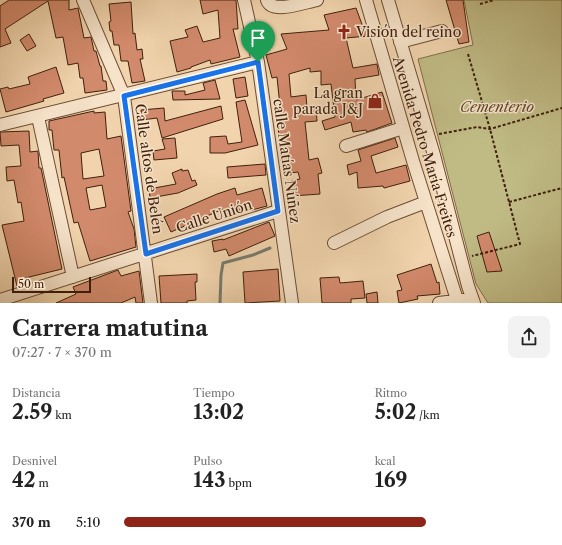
<!DOCTYPE html>
<html lang="es">
<head>
<meta charset="utf-8">
<style>
  :root { --surface:#fff; --page:#f2f2f2; --text:#222; --muted:#767676; --accent:#8f2418 }
  body { margin:0; font-family:"Libre Caslon Text",serif; background:var(--page); color:var(--text); height:100vh; display:flex; flex-direction:column; font-size:15px; white-space:nowrap }
  * { box-sizing:border-box; margin:0 }
  p { font-size:13px; color:var(--muted) }
  .icon { flex:none; width:22px; height:22px; fill:none; stroke:currentColor; stroke-width:2; stroke-linecap:round; stroke-linejoin:round }
  .map { position:relative; height:303px; overflow:hidden }
  .drawer { display:flex; flex-direction:column; background:var(--surface); flex:1 }
  .drawer>* { flex:none }
  .scale { position:absolute; left:12px; bottom:10px; width:79px; box-sizing:border-box; padding-left:4px; border:2px solid #40200c; border-top:0; font-size:11px; line-height:14px; white-space:nowrap; color:#40200c; -webkit-text-stroke:3px #f6e3ca; paint-order:stroke }
  .pin { position:absolute; display:grid; place-items:center; width:34px; height:34px; color:#fff; margin:-41px -17px; border-radius:50% 50% 50% 0; rotate:-45deg; box-shadow:0 0 4px #0007 }
  .pin .icon { rotate:45deg }
  .round { display:grid; place-items:center; flex:none; width:42px; height:42px; border-radius:8px; background:var(--page) }
  .head { display:flex; align-items:center; justify-content:space-between; height:68px; padding:0 12px }
  h1 { font-size:22px; font-weight:800; line-height:30px }
  .figures { display:grid; grid-template-columns:repeat(3,1fr); gap:6px; height:68px; padding:4px 12px }
  .figures div { display:grid; align-content:center }
  .figures b { font-size:20px; font-weight:800 }
  .figures small { font-size:11px; font-weight:400 }
  .figures p { font-size:11px }
  ul { padding:0 12px; list-style:none; font-size:13px }
  li { display:grid; grid-template-columns:64px 48px 1fr; align-items:center; height:30px }
  li i { height:10px; border-radius:5px; background:var(--accent) }
  .map>svg:first-child { display:block }
  .green { fill:#c0bb85; stroke:#806e48 }
  .lines { fill:none; stroke-linecap:round; stroke-linejoin:round }
  .stream { stroke:#777b6e; stroke-width:3 }
  .building { fill:#d28a6c; stroke:#40200c; fill-rule:evenodd }
  .minor-casing { stroke:#6c4d34; stroke-width:14 }
  .path { stroke:#40200c; stroke-width:2; stroke-dasharray:3 2; stroke-linecap:butt }
  .minor { stroke:#f6e3ca; stroke-width:12 }
  .route-casing { stroke:#fff; stroke-width:8 }
  .route { stroke:#1a73e8; stroke-width:5 }
  .labels { text-anchor:middle; dominant-baseline:central; stroke-width:3; stroke-linejoin:round; paint-order:stroke }
  .poi-label { font-size:14px; fill:#40200c; stroke:#f6e3ca; text-anchor:start }
  .park-label { font-size:14px; font-style:italic; fill:#60472a; stroke:#f6e3ca }
  .street-label { font-size:14px; fill:#40200c; stroke:#f6e3ca }
</style>
</head>
<body>
<div class="map">
<svg width="562" height="303" viewBox="0 0 562 303">
  <rect width="100%" height="100%" fill="#f1d4ad"/>
  <filter id="stains"><feTurbulence type="fractalNoise" baseFrequency=".005" numOctaves="4"/><feColorMatrix values="0 0 0 0 .2 0 0 0 0 .09 0 0 0 0 .02 0 0 0 .5 -.17"/></filter>
  <radialGradient id="worn" r=".72"><stop offset=".6" stop-color="#630" stop-opacity="0"/><stop offset="1" stop-color="#630" stop-opacity=".3"/></radialGradient>
  <path class="green" d="M464 0H562V303H488L476 284 418 59 473 45Z"/>
  <g class="lines">
    <path class="stream" d="M220 303 221 275 223 263 253 255 270 248"/>
  </g>
  <path class="building" d="M9 0H69V10L78 8 84 38 91 37 94 51H96L100 66H101L103 81H106L107 90 85 93 83 78H80L78 63 68 65 63 37 56 38 48 1 5 29 11 43 0 47V6Z
    M200 0H236L238 29H233L240 57 211 64 210 60 191 67V68L177 72 170 41 188 37 185 30 197 26 203 42 220 38 218 10 203 14Z
    M446 0H463L469 42 459 44Z
    M131 2 133 34 135 33 137 50 142 49 143 59H140L145 81 132 83 128 61H121L119 45H114L112 31H110L109 22 111 21 109 4Z
    M356 8 363 27 365 26 368 36 346 38 353 68 377 64 379 75 355 79 356 100 382 92 392 123 367 132 366 130 353 132 351 122 325 130 322 121 335 117 331 84 321 85V71L310 72V68L289 74 291 97 306 95 307 108 316 107 317 121 305 122 309 160 318 158 322 173 318 174 320 194 292 196 291 181 300 179 298 172 290 173 289 160 281 161 278 126H282L277 77 272 78 266 55 287 49 281 34 329 30 324 15Z
    M29 34 36 46 27 51 20 40Z
    M56 67 64 93 43 99 44 101 6 112 0 89 8 87 9 89 30 84 28 77Z
    M245 77 248 96 236 98 233 79Z
    M215 80 220 99 173 100 172 91H185V95L205 90 203 83Z
    M245 100 258 145 225 153H210V137L226 136 228 144 242 142 236 102Z
    M221 106 223 119 162 138 157 118 142 120 141 110 164 108 165 121Z
    M94 111V113L105 112 107 139 121 136 131 211 128 212 134 229 136 247 90 261 78 222 74 223 64 177 62 178 59 150H54L52 130H49V121ZM99 149 104 176 83 179 81 153ZM102 185 106 207 90 210 86 188Z
    M29 131 30 152 38 151 39 168H41L62 269 25 278 27 283 17 286 2 225 24 221 21 202 18 203 14 180 7 181 6 167 21 166 19 145 1 146 0 132Z
    M175 138 177 158 154 160 153 151 165 149 162 139Z
    M395 138 398 147 371 156 376 173 406 165 410 181 384 188 383 186 358 188 357 172 349 175 347 165 361 161 358 150Z
    M265 164 266 175 228 178 227 167Z
    M182 169V171L188 170 192 181 195 180 197 185 178 193 150 198 149 189 176 184 172 173Z
    M235 188 237 195 262 188 267 206 252 210 251 207 225 214 223 209 171 232 164 217 217 194Z
    M269 222 275 236 229 256 226 249 214 252 212 241 223 239V240Z
    M489 232 502 271 487 272 477 236Z
    M431 264 437 283 439 282 440 294 417 296 418 299 399 303 397 291 402 290 397 275Z
    M278 269 280 301 245 303 243 272Z
    M118 270 121 276 139 271 143 303H136L135 297 121 303H56L76 294 73 287Z
    M197 274V282H195L196 300 187 301V303H161L159 276Z
    M339 277 340 283 363 281 365 298 351 299V303H322L320 278Z
    M377 292 378 303H367L366 294Z"/>
  <g class="lines">
    <g class="minor-casing">
      <path id="minor" d="M83 0 124 96 151 303
        M244 0 258 62 292 303
        M267 0C272 15 305 2 317 0
        M366 0 413 161 458 303
        M388 0 434 155 468 286 474 303
        M400 42 442 31
        M38 117 73 277
        M0 125 258 62
        M346 146 403 128
        M334 243 387 217 426 202
        M0 300 278 211
        M439 303 463 300"/>
    </g>
    <path class="path" d="M480 4 494 0
      M468 54 490 129 520 244 472 256
      M439 134 477 127 490 129 562 108
      M509 202 562 188"/>
    <use href="#minor" class="minor"/>
  </g>
  <g class="lines">
    <g class="route-casing">
      <path id="route" d="M258 62 278 211 146 254 124 96Z"/>
    </g>
    <use href="#route" class="route"/>
  </g>
  <defs>
    <g id="church-bare" transform="scale(1.2)"><path d="M-1.2-6h2.4v3.5h3.3v2.4h-3.3V6h-2.4V-.1h-3.3v-2.4h3.3Z" fill="#8f2418" stroke="#f6e3ca" stroke-width="2.5" paint-order="stroke"/></g>
    <g id="shop-bare" transform="scale(1.2)"><path d="M-5-2.5h2.3a2.7 3.5 0 0 1 5.4 0H5L5.5 6h-11ZM-1.5-2.5h3a1.5 2.3 0 0 0-3 0Z" fill="#8f2418" stroke="#f6e3ca" stroke-width="2.5" paint-order="stroke"/></g>
  </defs>
  <g fill-rule="evenodd">
    <use href="#church-bare" x="344" y="32"/>
    <use href="#shop-bare" x="375" y="101"/>
  </g>
  <g class="labels">
    <g class="poi-label">
      <text x="356" y="32">Visión del reino</text>
      <text x="363" y="93" text-anchor="end">La gran<tspan x="363" dy="16">parada J&amp;J</tspan></text>
    </g>
    <g class="park-label">
      <text x="497" y="107">Cementerio</text>
    </g>
    <g class="street-label">
      <text transform="translate(425 147) rotate(73)">Avenida Pedro María Freites</text>
      <text transform="translate(287 161) rotate(82)">calle Matías Núñez</text>
      <text transform="translate(149 169) rotate(82)">Calle altos de Belén</text>
      <text transform="translate(214 216) rotate(-18)">Calle Unión</text>
    </g>
  </g>
  <rect width="100%" height="100%" filter="url(#stains)"/>
  <rect width="100%" height="100%" fill="url(#worn)"/>
</svg>
<div class="scale">50 m</div>
<div class="pin" style="left:258px;top:62px;background:#1e9e55"><svg class="icon" aria-label="arrive" viewBox="0 0 24 24"><path d="M6 21V4h12l-3 4 3 4H6"/></svg></div>
</div>
<section class="drawer">
<div class="head"><div><h1>Carrera matutina</h1><p>07:27 · 7 × 370 m</p></div><a class="round"><svg class="icon" aria-label="share" viewBox="0 0 24 24"><path d="M12 15V3M7 8l5-5 5 5M5 13v7h14v-7"/></svg></a></div>
<div class="figures">
<div><p>Distancia</p><b>2.59<small> km</small></b></div>
<div><p>Tiempo</p><b>13:02</b></div>
<div><p>Ritmo</p><b>5:02<small> /km</small></b></div>
</div>
<div class="figures">
<div><p>Desnivel</p><b>42<small> m</small></b></div>
<div><p>Pulso</p><b>143<small> bpm</small></b></div>
<div><p>kcal</p><b>169</b></div>
</div>
<ul>
<li><b>370 m</b>5:10<i style="width:71%"></i></li>
</ul>
</section>
</body>
</html>
